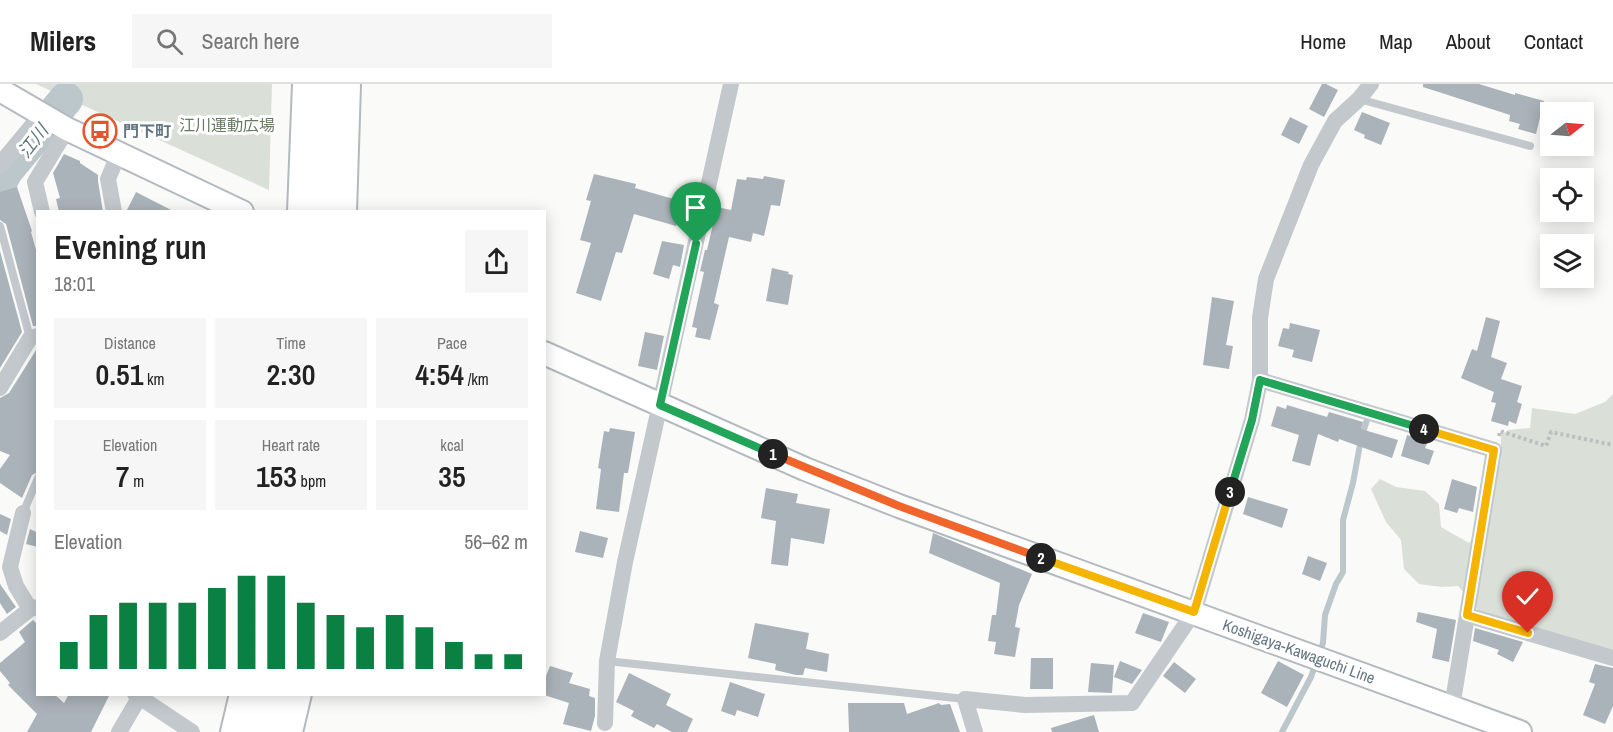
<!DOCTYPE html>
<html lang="en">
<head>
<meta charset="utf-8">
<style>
  :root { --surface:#fff; --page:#f6f6f6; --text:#222; --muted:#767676; --line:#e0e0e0; --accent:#0b8043 }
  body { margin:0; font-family:"Archivo Narrow","Noto Sans JP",sans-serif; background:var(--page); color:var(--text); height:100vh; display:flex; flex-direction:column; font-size:22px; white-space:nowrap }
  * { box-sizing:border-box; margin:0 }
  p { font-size:20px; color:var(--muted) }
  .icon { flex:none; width:33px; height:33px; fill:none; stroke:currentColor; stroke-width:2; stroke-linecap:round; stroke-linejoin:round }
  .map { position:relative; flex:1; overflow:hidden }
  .drawer { position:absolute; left:36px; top:126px; width:510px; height:486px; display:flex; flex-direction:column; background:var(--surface); border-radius:0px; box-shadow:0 3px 15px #0003 }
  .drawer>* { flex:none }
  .needle { width:39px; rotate:73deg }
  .buttons { position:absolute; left:1540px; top:18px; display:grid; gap:12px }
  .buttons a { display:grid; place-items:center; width:54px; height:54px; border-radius:0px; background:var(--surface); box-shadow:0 3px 15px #0003; font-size:30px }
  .pin { position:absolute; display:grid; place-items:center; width:51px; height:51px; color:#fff; margin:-62px -26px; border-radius:50% 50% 50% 0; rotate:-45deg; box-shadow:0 0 6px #0007 }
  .pin .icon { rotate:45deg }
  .km { position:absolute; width:30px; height:30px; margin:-15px; border-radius:50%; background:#222; color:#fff; font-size:16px; line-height:30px; text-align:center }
  .round { display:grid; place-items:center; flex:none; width:63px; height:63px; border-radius:0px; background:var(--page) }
  .summary { display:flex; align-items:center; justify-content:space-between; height:102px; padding:0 18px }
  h1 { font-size:33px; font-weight:600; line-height:45px }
  .figures { display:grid; grid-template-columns:repeat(3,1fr); gap:9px; height:102px; padding:6px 18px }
  .figures div { display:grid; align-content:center; border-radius:0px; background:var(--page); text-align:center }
  .figures b { font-size:30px; font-weight:600 }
  .figures small { font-size:16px; font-weight:400 }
  .figures p { font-size:16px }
  .chart { height:168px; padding:12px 18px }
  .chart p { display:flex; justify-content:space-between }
  .chart svg { width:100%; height:108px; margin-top:6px; stroke:var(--accent); stroke-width:6 }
  header { display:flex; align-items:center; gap:36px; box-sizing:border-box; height:84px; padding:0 30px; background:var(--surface); border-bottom:2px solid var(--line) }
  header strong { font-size:28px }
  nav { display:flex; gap:33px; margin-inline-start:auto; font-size:21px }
  .search { width:420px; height:54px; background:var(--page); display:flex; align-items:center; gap:15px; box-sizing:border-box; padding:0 21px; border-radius:0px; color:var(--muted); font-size:22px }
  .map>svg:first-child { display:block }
  .green { fill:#dadfd7 }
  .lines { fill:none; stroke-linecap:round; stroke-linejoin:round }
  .stream { stroke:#bbc7cb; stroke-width:6 }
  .river { stroke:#bbc7cb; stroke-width:34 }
  .building { fill:#aab3b9 }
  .secondary-casing { stroke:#b3babf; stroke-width:26 }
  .highway-casing { stroke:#b4b9bd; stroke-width:32 }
  .path { stroke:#bbbfc2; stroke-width:4; stroke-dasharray:3 3; stroke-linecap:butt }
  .lane { stroke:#c3c8cc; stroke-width:8 }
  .street { stroke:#c3c8cc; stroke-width:16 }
  .secondary { stroke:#fff; stroke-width:22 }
  .highway { stroke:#fff; stroke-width:28 }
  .split-1-casing { stroke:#fff; stroke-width:12 }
  .split-2-casing { stroke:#fff; stroke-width:12 }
  .split-3-casing { stroke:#fff; stroke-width:12 }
  .split-4-casing { stroke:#fff; stroke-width:12 }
  .split-5-casing { stroke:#fff; stroke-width:12 }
  .split-1 { stroke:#22a559; stroke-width:8 }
  .split-2 { stroke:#f0652b; stroke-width:8 }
  .split-3 { stroke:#f5b400; stroke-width:8 }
  .split-4 { stroke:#22a559; stroke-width:8 }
  .split-5 { stroke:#f5b400; stroke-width:8 }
  .labels { text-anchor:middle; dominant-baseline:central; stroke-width:6; stroke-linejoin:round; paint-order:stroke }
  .park-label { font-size:16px; fill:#687a64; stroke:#fff }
  .poi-label { font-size:16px; font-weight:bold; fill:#657683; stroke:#fff; text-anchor:start }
  .street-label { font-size:16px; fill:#657683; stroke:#fff }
  .water-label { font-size:18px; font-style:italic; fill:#60757c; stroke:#fff }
</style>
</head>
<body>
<header>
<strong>Milers</strong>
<div class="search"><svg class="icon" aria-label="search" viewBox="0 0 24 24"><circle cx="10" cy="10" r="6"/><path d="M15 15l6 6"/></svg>Search here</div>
<nav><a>Home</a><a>Map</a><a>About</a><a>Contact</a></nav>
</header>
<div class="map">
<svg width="1613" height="648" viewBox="0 0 1613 648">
  <rect width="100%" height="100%" fill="#fafaf8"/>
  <path class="green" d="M36 0H272L269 106Z
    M1613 310V569L1481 529 1458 502 1442 503 1419 500 1404 485 1401 456 1386 438 1371 405 1380 395 1396 403 1425 407 1439 420 1441 443 1469 459 1484 441 1501 375V351L1508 346 1530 344 1532 324 1575 330 1605 318Z"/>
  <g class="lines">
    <path class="stream" d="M1282 648 1311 593 1323 559 1325 531 1336 500 1343 488V436L1353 399 1361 355 1367 336"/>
    <path class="river" d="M0 99 6 87 66 15"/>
  </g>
  <path class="building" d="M1322 0H1326L1338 6 1324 33 1309 25Z
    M1423 0H1479L1515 11V9L1544 17 1536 50 1518 45 1520 40 1509 37 1510 31 1423 3Z
    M1362 28 1390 39 1381 61 1364 54 1365 51 1354 46Z
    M1290 33 1308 42 1299 60 1281 51Z
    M64 70 80 77V79L98 91V97L103 128H59L56 115 60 114 53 89Z
    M594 90 636 100 635 104 684 118 676 142 634 130 622 169 616 168 601 217 576 209 591 159 580 156 591 117 586 116Z
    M764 92 785 96 780 122 771 121 764 152 753 149 751 158 729 153 714 219 719 221 710 256 695 253 697 244 692 243 704 188 700 187 705 166H707L717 123 731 126 737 95 746 96 747 93 763 95Z
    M17 103 32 147 31 148 38 173V242H33L6 140 0 136V108Z
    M136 108 175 128H126Z
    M662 157 684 161 680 183 673 181 669 195 653 190Z
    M0 167 22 248 0 284Z
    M772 184 789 188 788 190 793 191 788 221 766 217Z
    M1212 213 1234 217 1226 261 1233 262 1229 285 1203 281Z
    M1486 233 1500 237 1491 273 1507 279 1501 295 1522 302 1517 318 1522 320 1516 340 1509 337 1508 342 1491 337 1496 319 1491 318 1494 308 1461 294 1472 265 1477 267Z
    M1290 239 1320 246 1312 278 1292 273 1294 266 1278 262 1283 244 1289 245Z
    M645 248 664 252 657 286 638 282Z
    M38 263V388L32 391 22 414 0 399V385L10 371 0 367V314L9 309Z
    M1287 321 1327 333 1329 328 1363 338 1361 345 1398 356 1392 374 1339 355 1338 358 1318 350 1310 382 1292 377 1299 351 1271 342 1277 322 1286 325Z
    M610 344 635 348 628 389H624L619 428 596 425 601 385 598 384 604 347 609 348Z
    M1407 351 1428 357 1425 364 1434 367 1429 381 1401 372Z
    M1452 395 1477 403 1473 428 1459 424 1457 429 1444 425Z
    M766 404 798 410 796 419 830 425 824 460 791 454 788 482 771 480 776 437 761 434Z
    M1248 413 1288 425 1282 444 1243 430Z
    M0 430 11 435 7 451 0 447Z
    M30 445 38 449V463L26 460Z
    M580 447 608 454 603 474 575 468Z
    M933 449 1032 490 1019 521 1015 543 1020 544 1015 573 994 570 996 558 988 557 992 531H996L1000 499 929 469Z
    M1308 472 1327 479 1320 497 1302 490Z
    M0 500 16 523 7 530 0 519Z
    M1418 528 1456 536 1449 578 1432 574 1437 545 1416 538Z
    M1143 529 1169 538 1161 558 1135 549Z
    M33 536 38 541V610H54L64 619 69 610H110L91 648H27L37 630 8 601 10 599 0 587V579L25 558 19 548Z
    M755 539 809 549 806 565 829 570 827 588 805 584 803 591H796L775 586 776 580 748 574Z
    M1475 544 1523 558 1513 578 1497 570 1499 566 1473 557Z
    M1031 574H1053V605H1030Z
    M1120 577 1142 586 1132 600 1114 593Z
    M1278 577 1304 591 1287 623 1261 609Z
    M1174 578 1196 595 1185 609 1163 592Z
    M1091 579 1114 581 1112 609 1088 608Z
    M1595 580 1613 584V622L1605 640 1583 631 1595 600 1589 598Z
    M550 582 573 589 569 599 590 605 589 612 595 614V632L591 647 563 640 569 619 544 611V597Z
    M629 589 671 610 666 621 693 635 687 648H672L657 640 654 644 631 632 634 627 616 618Z
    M730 598 765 610 758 633 737 626 735 632 721 627Z
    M848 619H904L907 630 939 619 941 621 950 620 960 648H849Z
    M1094 631 1099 648H1052L1051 644Z"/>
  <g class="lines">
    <g class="secondary-casing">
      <path id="secondary" d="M0 6 67 45 242 128
        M299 128 304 0
        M544 269 805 385 899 422 1520 648
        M232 648 241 610
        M291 648 300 610"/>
    </g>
    <g class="highway-casing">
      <path id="highway" d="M316 128 322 0
        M342 128 346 0
        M250 648 258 610
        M276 648 284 610"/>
    </g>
    <path class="path" d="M1499 352 1500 347 1546 362 1551 348 1613 361"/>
    <path class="lane" d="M1359 15 1530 62
      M0 142 30 254
      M23 429 38 394
      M607 577 965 615"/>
    <path class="street" d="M0 82 42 32
      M42 128 35 98 67 45
      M114 128 108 95 119 69
      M1260 296 1494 366 1452 623
      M0 304 30 254 38 252
      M23 429 10 483 16 502 30 525
      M1467 531 1613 574
      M0 549 30 525 38 523
      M135 610 192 648
      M605 639 607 577 625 478 731 0
      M119 648 139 614
      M975 648 965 615 1025 621 1132 619 1194 528 1252 336 1260 296V234L1266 195 1311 81 1335 37 1359 15 1371 0"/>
    <use href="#secondary" class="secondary"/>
    <use href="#highway" class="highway"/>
  </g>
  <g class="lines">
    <g class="split-1-casing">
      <path id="split-1" d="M696 160 660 321 773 370"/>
    </g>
    <g class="split-2-casing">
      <path id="split-2" d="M773 370 899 422 1041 474"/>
    </g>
    <g class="split-3-casing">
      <path id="split-3" d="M1041 474 1194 528 1230 408"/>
    </g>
    <g class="split-4-casing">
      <path id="split-4" d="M1230 408 1252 336 1260 296 1424 345"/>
    </g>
    <g class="split-5-casing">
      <path id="split-5" d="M1424 345 1494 366 1467 531 1528 549"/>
    </g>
    <use href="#split-1" class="split-1"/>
    <use href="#split-2" class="split-2"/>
    <use href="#split-3" class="split-3"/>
    <use href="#split-4" class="split-4"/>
    <use href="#split-5" class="split-5"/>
  </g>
  <defs>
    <g id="bus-ring" transform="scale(1.725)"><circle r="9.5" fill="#fff" stroke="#e4572e" stroke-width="1.5"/><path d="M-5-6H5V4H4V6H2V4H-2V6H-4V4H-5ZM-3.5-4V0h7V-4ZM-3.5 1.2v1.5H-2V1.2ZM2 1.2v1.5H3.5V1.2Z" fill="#e4572e"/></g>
  </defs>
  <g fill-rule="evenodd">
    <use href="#bus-ring" x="100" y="47"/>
  </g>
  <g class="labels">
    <g class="park-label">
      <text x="227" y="41">江川運動広場</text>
    </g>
    <g class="poi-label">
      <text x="123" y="47">門下町</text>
    </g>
    <g class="street-label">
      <text transform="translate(1299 567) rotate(20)">Koshigaya-Kawaguchi Line</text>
    </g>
    <g class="water-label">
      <text transform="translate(33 57) rotate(-52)">江川</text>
    </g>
  </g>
</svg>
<div class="buttons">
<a><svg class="needle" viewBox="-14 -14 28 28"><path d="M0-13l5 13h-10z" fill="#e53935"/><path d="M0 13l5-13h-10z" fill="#767676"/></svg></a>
<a><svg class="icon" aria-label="locate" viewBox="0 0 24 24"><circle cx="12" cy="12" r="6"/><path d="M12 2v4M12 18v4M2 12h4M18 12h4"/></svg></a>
<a><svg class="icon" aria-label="layers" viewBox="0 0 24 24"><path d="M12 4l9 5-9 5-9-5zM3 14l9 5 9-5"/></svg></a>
</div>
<div class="pin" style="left:696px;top:160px;background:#1e9e55"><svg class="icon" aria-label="arrive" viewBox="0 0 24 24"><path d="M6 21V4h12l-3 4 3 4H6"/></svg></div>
<div class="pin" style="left:1528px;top:549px;background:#d93025"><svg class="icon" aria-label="check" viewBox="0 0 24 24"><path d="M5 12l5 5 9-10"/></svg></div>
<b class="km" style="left:773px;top:370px">1</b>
<b class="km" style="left:1041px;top:474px">2</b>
<b class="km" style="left:1230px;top:408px">3</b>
<b class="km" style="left:1424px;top:345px">4</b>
<section class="drawer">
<div class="summary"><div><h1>Evening run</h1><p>18:01</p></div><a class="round"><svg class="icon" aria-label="share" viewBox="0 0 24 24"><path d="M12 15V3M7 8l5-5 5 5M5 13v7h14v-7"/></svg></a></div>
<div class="figures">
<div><p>Distance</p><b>0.51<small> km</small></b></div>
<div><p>Time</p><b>2:30</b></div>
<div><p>Pace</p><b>4:54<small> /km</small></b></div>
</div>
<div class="figures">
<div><p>Elevation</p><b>7<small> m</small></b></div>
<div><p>Heart rate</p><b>153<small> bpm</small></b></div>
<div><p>kcal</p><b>35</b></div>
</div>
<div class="chart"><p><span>Elevation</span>56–62 m</p>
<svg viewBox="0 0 160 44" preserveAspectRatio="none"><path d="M5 44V33M15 44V22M25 44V17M35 44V17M45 44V17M55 44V11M65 44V6M75 44V6M85 44V17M95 44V22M105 44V27M115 44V22M125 44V27M135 44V33M145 44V38M155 44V38"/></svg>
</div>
</section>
</div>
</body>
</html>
